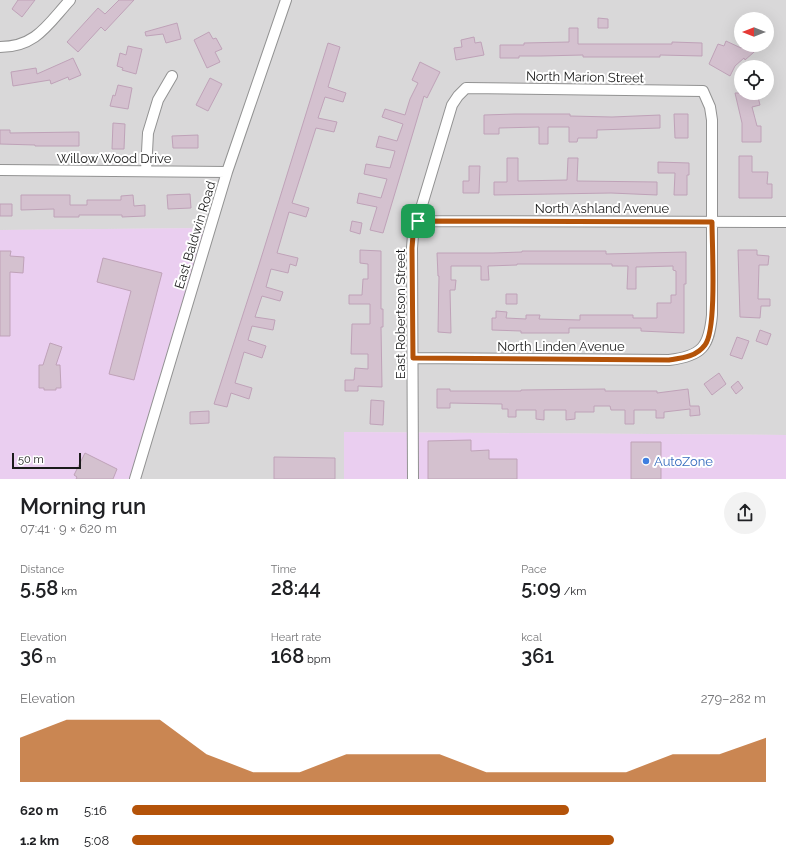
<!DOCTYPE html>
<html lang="en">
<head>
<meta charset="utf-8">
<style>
  :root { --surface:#fff; --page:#f2f2f2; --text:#202124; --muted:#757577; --accent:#b45309 }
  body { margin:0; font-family:Raleway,sans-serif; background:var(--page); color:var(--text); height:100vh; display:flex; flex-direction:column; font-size:15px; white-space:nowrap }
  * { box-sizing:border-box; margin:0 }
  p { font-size:13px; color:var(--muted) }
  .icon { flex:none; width:22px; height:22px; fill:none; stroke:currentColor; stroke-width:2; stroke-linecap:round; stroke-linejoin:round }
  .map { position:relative; height:479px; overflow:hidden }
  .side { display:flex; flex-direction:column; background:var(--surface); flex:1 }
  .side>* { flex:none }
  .needle { width:26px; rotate:270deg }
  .buttons { position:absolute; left:734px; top:12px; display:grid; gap:8px }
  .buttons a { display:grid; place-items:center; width:40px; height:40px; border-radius:50%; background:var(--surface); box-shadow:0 4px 16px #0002; font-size:20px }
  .scale { position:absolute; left:12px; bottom:10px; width:69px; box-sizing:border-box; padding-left:4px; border:2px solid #1b1b1b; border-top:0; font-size:11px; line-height:14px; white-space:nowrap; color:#1b1b1b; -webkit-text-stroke:3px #fff; paint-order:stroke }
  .pin { position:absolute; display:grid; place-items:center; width:34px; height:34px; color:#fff; margin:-17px; border-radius:8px; box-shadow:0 2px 6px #0006 }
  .round { display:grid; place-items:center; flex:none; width:42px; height:42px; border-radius:21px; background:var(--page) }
  .overview { display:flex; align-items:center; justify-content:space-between; height:68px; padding:0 20px }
  h1 { font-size:22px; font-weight:600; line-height:30px }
  .figures { display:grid; grid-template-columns:repeat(3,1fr); gap:6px; height:68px; padding:4px 20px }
  .figures div { display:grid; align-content:center }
  .figures b { font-size:20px; font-weight:600 }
  .figures small { font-size:11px; font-weight:400 }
  .figures p { font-size:11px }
  .chart { height:112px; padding:8px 20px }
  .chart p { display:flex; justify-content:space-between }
  .chart svg { width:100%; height:72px; margin-top:4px; fill:var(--accent); opacity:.7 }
  ul { padding:0 20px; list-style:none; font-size:13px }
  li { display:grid; grid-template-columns:64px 48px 1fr; align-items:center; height:30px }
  li i { height:10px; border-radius:5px; background:var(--accent) }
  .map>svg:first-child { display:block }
  .residential { fill:#d9d8d9; fill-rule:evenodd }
  .commercial { fill:#eacef0 }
  .building { fill:#d4c1cf; stroke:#bfa2b8 }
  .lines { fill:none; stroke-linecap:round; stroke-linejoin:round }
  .minor-casing { stroke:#929292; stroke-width:12 }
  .minor { stroke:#fff; stroke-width:10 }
  .route-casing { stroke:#fff; stroke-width:8 }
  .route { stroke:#b45309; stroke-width:5 }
  .shop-dot { fill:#3f7fe0; stroke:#fff; stroke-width:1.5 }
  .labels { text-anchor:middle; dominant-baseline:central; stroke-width:4; stroke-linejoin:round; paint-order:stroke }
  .street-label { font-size:13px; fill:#1b1b1b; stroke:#fff }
  .shop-label { font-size:13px; fill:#366cbe; stroke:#fff; text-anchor:start }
</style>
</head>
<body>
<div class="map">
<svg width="786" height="479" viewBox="0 0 786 479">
  <rect width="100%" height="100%" fill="#ede0e7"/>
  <path class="residential" d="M0 0H786V435L345 432 344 479H135L211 228 0 230ZM741 19H767V45H741ZM741 67H767V93H741Z"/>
  <path class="commercial" d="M211 228 135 479H0V230Z
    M344 432 786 435V479H344Z"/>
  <path class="building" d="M18 0H35L22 17 12 9Z
    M119 0H134L105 31 101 27 78 52 67 42 98 8 105 14Z
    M598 18 608 19V28H598Z
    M177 23 181 39 166 43 163 34 146 36 145 32Z
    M569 28H578V44H672V42L702 43V56L660 55V57H583V55L541 56H519V58H500V45H524V43L569 42Z
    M209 32 213 39 216 38 222 49 215 52 220 62 207 68 194 40Z
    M474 37 475 43 481 42 484 55 456 60 454 48 462 47 461 40Z
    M726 41 741 48 744 45H762L745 60 744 58 735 66 730 76 709 64 718 44 724 46Z
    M328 43 340 47 328 87 346 93 343 102 325 97 318 118 337 122 334 132 316 128 292 203 309 208 306 217 289 212 277 253 298 258 296 266 290 264 288 273 271 269 266 287 283 292 280 301 262 296 255 317 275 320 273 330 252 326 248 340 266 346 262 358 244 352 235 383 252 388 249 399 231 393 227 407 214 404 258 268Z
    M128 46 142 49 136 74 122 70 123 68 117 66 120 53 126 55Z
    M73 58 81 75 69 80 68 77 51 84 50 80 13 86 11 72 36 68 37 74Z
    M420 62 440 72 427 98 424 96 383 233 370 230 377 207 357 203 359 193 381 198 387 179 364 174 366 164 390 168 395 151 376 147 379 136 397 141 403 124 382 117 385 109 405 115 410 99 418 83 412 80Z
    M210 78 222 84 208 111 196 105Z
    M118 85 132 88 128 109 110 106 113 95 115 96Z
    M735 93H757L760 105 752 107 757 126H761V142H742V123Z
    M515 114H570V116L612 117 660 115V128L597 130V138H578L577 142H569V127H548V144H539V127L499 128V134H484V115Z
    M674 114H688V138H675Z
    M113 123 125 124 124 149H112Z
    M0 130H10V133L79 132V146H35V145L0 144Z
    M198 135V148H173L172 136Z
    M739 156H752V172H768L767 184H772V198H739Z
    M507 158H518V181L567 180 568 158H578L577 181 657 182V195L611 193 494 195V182H507Z
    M658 162 689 163V175H687V195H674L675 173H658Z
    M469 166H480L479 193H463V181H469Z
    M190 194 191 208 168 209 167 195Z
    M21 195H70V205H87V200H121V196L133 195 134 206 145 205V216L122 217V215H79V217H54V209L21 210Z
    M0 204H12V216H0Z
    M352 221 362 223 360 234 350 231Z
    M360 250 381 251V309H383V327H381L382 387 358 386V391H345V380H354L355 368 368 369V354H351L352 324H370V304H349V295H362L363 279H368V264L360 263Z
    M738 250H757V255L769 256 768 265H759L758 299H770V306H761L760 318 740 317Z
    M0 251H11L10 256 24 257 23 273 10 272V336H0Z
    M522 251H606V254L686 252V284H684V333L641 331V328H569V333H521V331L492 330V318H496V311L507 312 506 318 526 319V315H540L539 319 580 320V315H633V318H657V303H671V295H676V271L673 270V266L636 267V289H627L628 266H612V264H517V265L488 266 489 280H481V266H451V280H456L455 290H450L451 333 438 332 439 276H438L437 253H493L522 252Z
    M103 258 162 273 134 380 109 374 131 291 97 282Z
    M506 294H517V304H506Z
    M760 330 771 334 767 345 756 341Z
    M737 337 749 341 742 359 730 355Z
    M50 343 62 347 56 365H60L61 388H56V390H44V388H39V365H43Z
    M719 373 726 384 712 395 704 384Z
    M738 381 743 388 736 394 731 387Z
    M437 389H450V391H521V390L605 389V391H657V393L688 389 690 406H699L700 415 690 416V409L664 412V418H656V410H634V424H625V410H611L610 406H594V412H575V419L566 420V410H544V420L536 419V410H516V417H508V409H502V404L450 403V408H437Z
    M371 400 384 401 383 425 370 424Z
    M209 411V423L190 424V412Z
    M471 440V451L489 450V459H517V479H428V441Z
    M631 442H661V479H631Z
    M85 453 117 469 113 479H76L77 477 74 475Z
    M274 457 335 458V479H274Z"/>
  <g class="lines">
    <g class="minor-casing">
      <path id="minor" d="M0 47C36 47 48 24 70 0
        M0 170 227 172
        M146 171 148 133 158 100 172 76
        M418 221 786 222
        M413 358 669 360C702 356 709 347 712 315V120L710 107 703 91 466 88 458 96 452 105 413 235 412 248 413 479
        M135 479 227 172 286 0"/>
    </g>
    <use href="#minor" class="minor"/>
  </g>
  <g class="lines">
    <g class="route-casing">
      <path id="route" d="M418 221 712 222C712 245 717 330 705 345 696 357 682 358 669 360L413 358 412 248 413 235Z"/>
    </g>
    <use href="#route" class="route"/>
  </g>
  <circle class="shop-dot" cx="646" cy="461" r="4"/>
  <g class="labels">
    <g class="street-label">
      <text transform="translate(585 77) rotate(1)">North Marion Street</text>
      <text x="114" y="158">Willow Wood Drive</text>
      <text x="602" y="208">North Ashland Avenue</text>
      <text transform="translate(195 235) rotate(-73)">East Baldwin Road</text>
      <text transform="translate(400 314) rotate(-90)">East Robertson Street</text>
      <text x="561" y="346">North Linden Avenue</text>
    </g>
    <g class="shop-label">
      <text x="654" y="461">AutoZone</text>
    </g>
  </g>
</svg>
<div class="buttons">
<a><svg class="needle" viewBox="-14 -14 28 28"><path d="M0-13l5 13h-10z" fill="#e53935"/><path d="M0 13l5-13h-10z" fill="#757577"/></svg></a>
<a><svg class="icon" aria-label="locate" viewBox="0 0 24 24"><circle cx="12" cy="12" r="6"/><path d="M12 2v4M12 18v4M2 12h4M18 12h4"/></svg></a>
</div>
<div class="scale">50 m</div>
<div class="pin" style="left:418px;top:221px;background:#1e9e55"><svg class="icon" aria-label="arrive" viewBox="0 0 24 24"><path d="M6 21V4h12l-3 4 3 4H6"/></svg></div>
</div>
<section class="side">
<div class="overview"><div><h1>Morning run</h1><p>07:41 · 9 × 620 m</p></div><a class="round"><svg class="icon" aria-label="share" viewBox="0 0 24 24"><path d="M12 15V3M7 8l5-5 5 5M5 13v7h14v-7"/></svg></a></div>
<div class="figures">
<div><p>Distance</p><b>5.58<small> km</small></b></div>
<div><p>Time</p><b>28:44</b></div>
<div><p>Pace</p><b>5:09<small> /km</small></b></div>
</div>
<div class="figures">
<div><p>Elevation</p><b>36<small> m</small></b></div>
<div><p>Heart rate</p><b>168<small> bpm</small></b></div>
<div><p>kcal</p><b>361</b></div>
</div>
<div class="chart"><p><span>Elevation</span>279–282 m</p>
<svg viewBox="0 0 160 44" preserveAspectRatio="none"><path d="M0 44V17L10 6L20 6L30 6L40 27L50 38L60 38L70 27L80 27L90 27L100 38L110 38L120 38L130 38L140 27L150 27L160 17V44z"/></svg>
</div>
<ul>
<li><b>620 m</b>5:16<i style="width:69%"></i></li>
<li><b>1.2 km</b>5:08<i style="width:76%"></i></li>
</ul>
</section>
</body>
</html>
